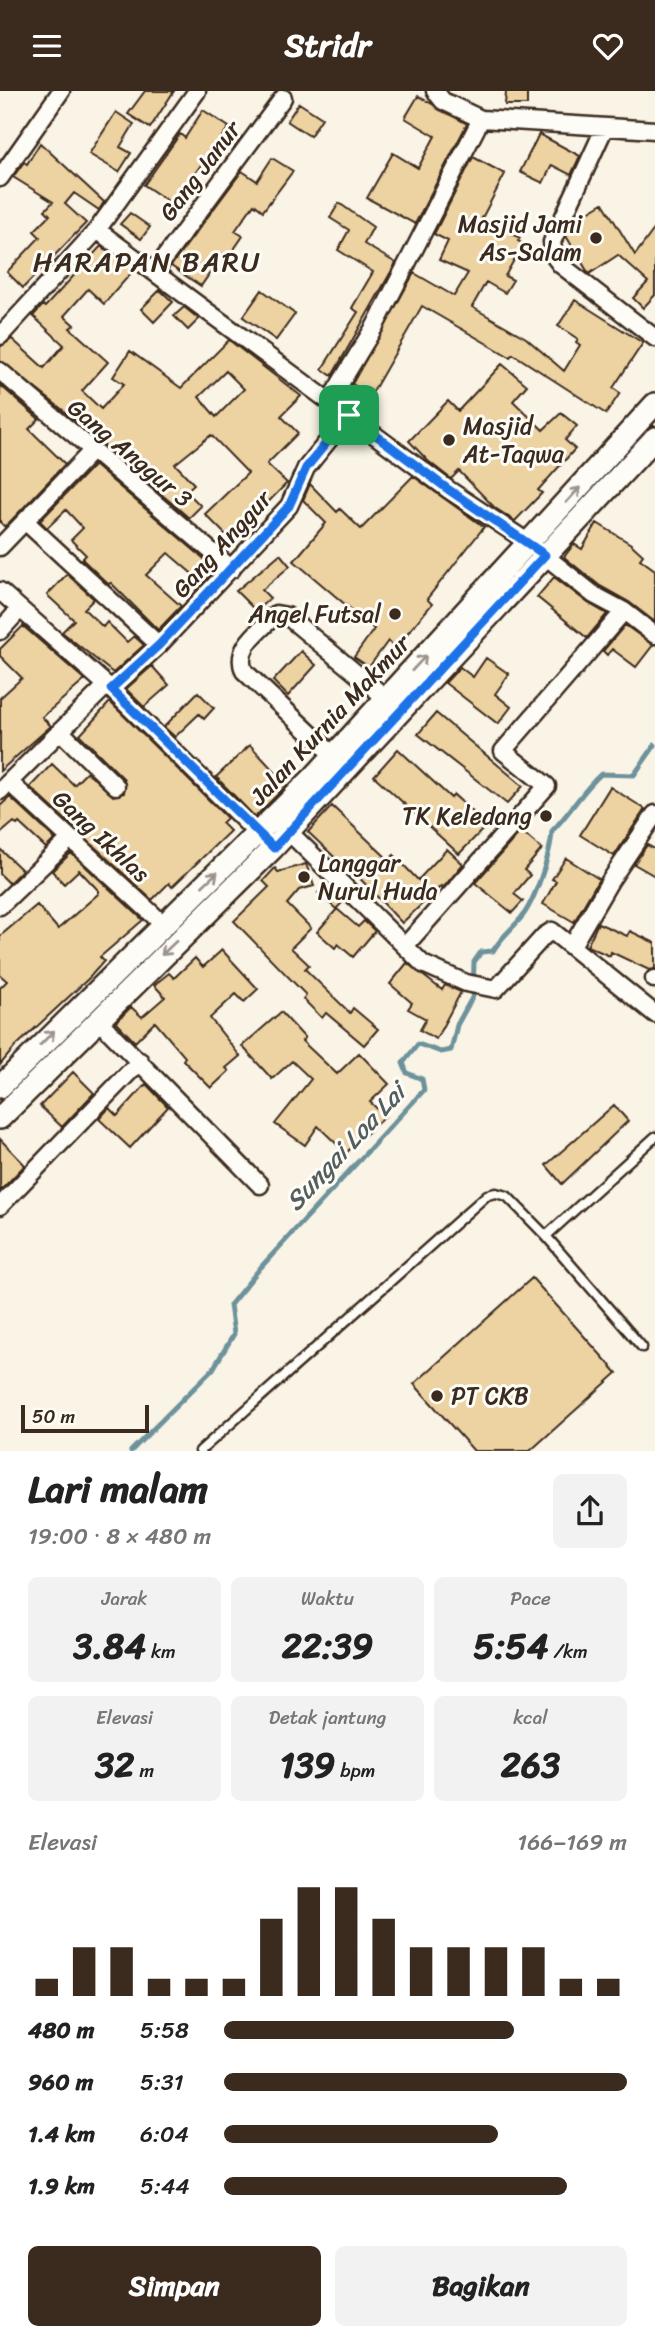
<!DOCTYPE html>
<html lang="id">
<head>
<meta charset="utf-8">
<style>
  :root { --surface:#fff; --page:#f2f2f2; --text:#222; --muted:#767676; --accent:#3b2a1e }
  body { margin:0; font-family:Sriracha,sans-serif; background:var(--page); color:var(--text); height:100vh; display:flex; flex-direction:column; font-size:26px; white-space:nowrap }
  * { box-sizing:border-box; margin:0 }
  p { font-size:23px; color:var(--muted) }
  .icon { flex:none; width:38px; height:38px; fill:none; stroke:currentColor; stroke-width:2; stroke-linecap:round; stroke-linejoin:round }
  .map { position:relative; height:1360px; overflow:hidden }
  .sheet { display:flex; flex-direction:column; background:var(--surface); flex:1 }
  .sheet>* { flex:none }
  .scale { position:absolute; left:21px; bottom:18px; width:128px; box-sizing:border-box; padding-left:7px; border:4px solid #3b2a1e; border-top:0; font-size:19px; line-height:24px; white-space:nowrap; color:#3b2a1e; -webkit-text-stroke:5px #fdfcf7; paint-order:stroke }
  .pin { position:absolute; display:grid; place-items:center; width:60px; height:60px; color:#fff; margin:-30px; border-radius:14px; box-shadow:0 4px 10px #0006 }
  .round { display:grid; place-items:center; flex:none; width:74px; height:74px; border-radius:10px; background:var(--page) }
  .headline { display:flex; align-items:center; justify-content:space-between; height:119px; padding:0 28px }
  h1 { font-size:38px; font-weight:700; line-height:52px }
  .figures { display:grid; grid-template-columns:repeat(3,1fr); gap:10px; height:119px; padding:7px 28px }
  .figures div { display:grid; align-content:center; border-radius:10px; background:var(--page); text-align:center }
  .figures b { font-size:35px; font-weight:700 }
  .figures small { font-size:19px; font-weight:400 }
  .figures p { font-size:19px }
  .chart { height:196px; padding:14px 28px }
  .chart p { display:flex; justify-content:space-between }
  .chart svg { width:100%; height:126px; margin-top:7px; stroke:var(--accent); stroke-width:6 }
  .primary-button { display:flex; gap:14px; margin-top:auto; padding:14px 28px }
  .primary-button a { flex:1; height:80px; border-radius:10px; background:var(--accent); color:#fff; font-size:28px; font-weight:700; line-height:80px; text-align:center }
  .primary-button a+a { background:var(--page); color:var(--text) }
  ul { padding:0 28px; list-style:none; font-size:23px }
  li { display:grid; grid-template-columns:112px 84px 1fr; align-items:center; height:52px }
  li i { height:18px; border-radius:9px; background:var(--accent) }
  header { display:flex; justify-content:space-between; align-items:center; height:91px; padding:0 28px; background:var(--accent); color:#fff; font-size:32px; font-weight:700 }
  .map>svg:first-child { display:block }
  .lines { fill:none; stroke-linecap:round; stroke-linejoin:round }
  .stream { stroke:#6d929c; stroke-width:5 }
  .building { fill:#edd2a2; stroke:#3b2a1e; stroke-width:2; fill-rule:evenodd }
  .service-casing { stroke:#3b2a1e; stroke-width:13 }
  .minor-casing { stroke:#3b2a1e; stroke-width:21 }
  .tertiary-casing { stroke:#3b2a1e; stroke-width:26 }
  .service { stroke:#fdfcf7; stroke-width:8 }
  .minor { stroke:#fdfcf7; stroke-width:16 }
  .tertiary { stroke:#fdfcf7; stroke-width:21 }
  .oneway { stroke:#9c938a }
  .route-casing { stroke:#fff; stroke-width:14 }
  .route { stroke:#1a73e8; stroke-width:9 }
  .poi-dot { fill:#3b2a1e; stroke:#fdfcf7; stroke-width:2.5 }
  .labels { text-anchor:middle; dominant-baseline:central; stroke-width:6; stroke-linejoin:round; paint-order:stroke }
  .street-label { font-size:24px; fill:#3b2a1e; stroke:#fdfcf7 }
  .poi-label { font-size:24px; fill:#3b2a1e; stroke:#fdfcf7; text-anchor:end }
  .water-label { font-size:26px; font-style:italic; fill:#545e5d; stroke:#fdfcf7 }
  .quarter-label { font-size:28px; letter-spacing:2px; fill:#3b2a1e; stroke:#fdfcf7 }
</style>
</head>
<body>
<header><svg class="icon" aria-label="menu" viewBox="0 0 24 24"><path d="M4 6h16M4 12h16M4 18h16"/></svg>Stridr<svg class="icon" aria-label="heart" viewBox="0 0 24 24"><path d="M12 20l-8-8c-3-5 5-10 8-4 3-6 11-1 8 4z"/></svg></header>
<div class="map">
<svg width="655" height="1360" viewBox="0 0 655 1360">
  <rect width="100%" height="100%" fill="#faf4e6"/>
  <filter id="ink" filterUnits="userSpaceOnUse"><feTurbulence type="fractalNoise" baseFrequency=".0143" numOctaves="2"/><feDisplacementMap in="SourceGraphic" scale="14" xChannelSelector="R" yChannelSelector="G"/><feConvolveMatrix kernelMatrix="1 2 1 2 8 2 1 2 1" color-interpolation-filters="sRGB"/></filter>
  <g filter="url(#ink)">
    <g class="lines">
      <path class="stream" d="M131 1360 213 1278 234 1243 230 1214 261 1176 424 999 422 988 407 982 403 972 418 953 441 961 451 959 457 934 473 905 474 871 481 861 493 860C501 846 511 839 521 827 535 810 551 762 552 740 570 722 582 700 601 683L634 684 655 654"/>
    </g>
    <path class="building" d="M145 0H174L150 37 128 23Z
      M506 0H527V14H505Z
      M418 5 467 33 415 133 367 107 393 62 418 77 435 45 405 27Z
      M299 12 322 27 310 45 287 30Z
      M203 19 229 36 184 97 188 100 177 116 144 94 180 43 185 47Z
      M116 21 134 33 120 56 131 62 119 81 89 63Z
      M539 43 580 65 571 84 552 74 543 92 520 81Z
      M40 52 104 111 99 119 74 102 65 113 86 132 23 197 7 181 40 146 34 140 50 124 45 119 53 111 13 86 24 71 27 73Z
      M473 66 505 83 482 127 520 147 518 150 523 153 505 185 513 189 505 202 486 191 472 216 526 247 564 280 580 254 576 251 578 248 558 235 575 209 643 252 613 297 620 302 606 323 513 263 510 266 422 215 371 304 352 293 414 182 454 205 468 182 439 169 448 150 434 143Z
      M272 67 293 80 263 120 254 113 235 140 243 145 228 167 223 163 201 195 171 175 242 80 257 90Z
      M339 112 373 136 364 153 396 172 332 285 322 278 358 221 352 217 373 181 338 159 349 139 330 127Z
      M603 112 635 164 655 137V204L643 217 633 207 648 191 618 164 589 183 566 145 573 130Z
      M130 122 150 136 141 148 120 133Z
      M101 155 134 179 104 213 88 198 64 225 74 234 70 237 108 271 82 300 101 318 124 293 113 286 130 260 181 297 229 249 301 305 281 325 298 342 267 373 287 392 231 449 205 423 248 382 211 344 175 373 194 393 186 400 201 415 189 427 68 323 0 270V256L12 248 44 277 64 254 33 225 43 214 45 216ZM226 280 244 298 216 326 199 306Z
      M160 199 173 211 154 231 141 218Z
      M262 199 295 223 276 249 243 226Z
      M184 216 199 228 188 239 174 225Z
      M502 273 527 294 513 310 543 339 561 322 577 335 565 349 575 358 538 399 542 402 515 430 495 417 459 380 451 388 428 370 409 350 448 310 458 320Z
      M0 294 39 328 29 338 65 373 5 436 0 431Z
      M94 374 216 478 203 492 168 462 146 484 181 515 158 539 111 492 108 493 82 468 86 464 71 449 83 437 66 419 47 437 40 430Z
      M413 385 484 436 427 508 432 513 395 557 388 550 369 576 354 566 374 538 294 470 326 432 303 409 310 393 337 421 340 418 361 438Z
      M597 432 631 453 643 464 640 468 655 479V531L629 511 600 495 564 466 574 453 582 458Z
      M280 463 290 475 262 499 270 507 256 520 236 500Z
      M67 483 94 508 84 518 103 536 107 531 127 551 134 545 144 554 113 582 62 541 74 529 47 504Z
      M554 486 588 512 607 523 587 547 537 506Z
      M625 534 653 554 636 576 612 558 607 564 603 560Z
      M23 535 85 589 42 626 51 635 0 680V607L22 587 0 565V558Z
      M301 560 316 574 288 605 273 590Z
      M486 567 509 583 495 603 511 616 498 633 445 592 460 576 473 586Z
      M152 575 169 594 144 616 126 598Z
      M198 601 214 617 204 628 199 623 175 646 164 636Z
      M110 611 227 727 222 732 230 740 172 796 169 792 152 809 30 696 52 673 74 694 87 681 113 705 124 702V688L80 644Z
      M436 622 523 695 507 713 418 643Z
      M250 654 287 694 255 726 216 686Z
      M398 658 451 707 454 704 487 734 459 763 374 685Z
      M610 696 645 718 614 765 580 744Z
      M10 706 55 748 46 757 19 732 17 734 14 731 0 743V715Z
      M332 715 389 769 394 764 418 789 447 758 463 773 443 797 441 795 402 832 351 778 349 780 308 741Z
      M521 740 542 758 524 779 530 784 514 803 523 810 512 822 475 792Z
      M647 754 655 758V785L634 773Z
      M0 758 22 779 9 792 0 783Z
      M71 762 143 829 100 866 104 870 89 887 15 956 0 974V897L7 890 0 884V845L37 814 58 838 98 803V799L79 779 64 793 52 780Z
      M566 767 599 788 574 831 543 813 556 790 552 788Z
      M306 773 314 795 299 799 287 813 311 837 291 857 309 874 305 878 350 922 353 917 378 938 364 954 326 922 322 927 303 908 306 904 234 830 269 796 263 790 275 777 278 781Z
      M327 793 344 810 336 818 318 802Z
      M337 818 358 836 364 830 375 840 353 866 338 853 335 857 317 841Z
      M598 832 627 845 630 840 655 852V878L649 879 611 861 610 865 587 855Z
      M222 859 258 898 244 911 236 903 210 927 240 965 226 977 229 980 211 997 183 969 185 966 155 931 135 951 116 931 131 916 142 926 165 906 154 894 169 882 174 887 195 867 203 876Z
      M407 872 442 899 445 894 461 901 436 948 420 939 426 928 408 918 412 912 390 893Z
      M281 921 305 947 302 950 337 983 359 962 389 993 370 1011 385 1025 346 1062 318 1035 305 1054 275 1033 311 988 292 970 272 988 242 955Z
      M73 981 94 1002 62 1036 40 1015Z
      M146 993 168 1016 130 1057 99 1028 109 1017 117 1025Z
      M614 1014 628 1030 562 1093 546 1074Z
      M0 1048 25 1074 0 1100Z
      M532 1187 617 1282 530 1360H474L414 1293Z"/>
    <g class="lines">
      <g class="service-casing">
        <path id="service" d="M546 1145 655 1046
          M200 1360 487 1104 496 1102 507 1105 546 1145 642 1256"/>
      </g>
      <g class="minor-casing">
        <path id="minor" d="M435 0 443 10 481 28 655 39
          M604 38 552 151 554 165 561 174 655 247
          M0 87 61 0
          M97 139 449 399 529 452 594 504 624 520 655 544
          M154 181 283 7
          M0 245 97 139 197 0
          M0 280 232 478
          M329 311 375 235 481 28
          M26 431 159 554
          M0 456 92 360
          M0 500 111 598 264 749
          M0 540 20 518
          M111 598 159 554 289 415 306 377 349 324
          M60 640 116 695
          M334 665 244 580C234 556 260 540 276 523L287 525 387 608
          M9 691 163 833
          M0 700 107 594
          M289 741 423 873 466 892 496 898 544 845 552 840 655 923
          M0 815 70 748
          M405 855 547 695 503 660 624 520
          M572 855 610 790 655 723
          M654 888H655
          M97 928 260 1094
          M0 1115 140 970"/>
      </g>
      <g class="tertiary-casing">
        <path id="tertiary" d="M0 996 314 686 655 313
          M0 1027 273 757 655 347"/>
      </g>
      <use href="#service" class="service"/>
      <use href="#minor" class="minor"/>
      <use href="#tertiary" class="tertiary"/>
    </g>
    <defs><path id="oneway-shaft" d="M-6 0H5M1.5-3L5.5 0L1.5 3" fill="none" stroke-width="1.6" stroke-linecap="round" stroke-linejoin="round" transform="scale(1.75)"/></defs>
    <g class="oneway">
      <use href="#oneway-shaft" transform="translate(573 404) rotate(-48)"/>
      <use href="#oneway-shaft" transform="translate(419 572) rotate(-47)"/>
      <use href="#oneway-shaft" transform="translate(210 788) rotate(-43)"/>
      <use href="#oneway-shaft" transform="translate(169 857) rotate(136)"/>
      <use href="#oneway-shaft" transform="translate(47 947) rotate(-46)"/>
    </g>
  </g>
  <g class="lines" filter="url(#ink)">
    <g class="route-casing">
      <path id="route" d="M349 324 449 399 545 464 274 757 111 598 159 554 289 415 306 377Z"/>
    </g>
    <use href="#route" class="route"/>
  </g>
  <g class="poi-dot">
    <circle cx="596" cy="147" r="7"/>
    <circle cx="449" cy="349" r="7"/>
    <circle cx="395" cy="523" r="7"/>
    <circle cx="546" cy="725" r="7"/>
    <circle cx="304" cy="786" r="7"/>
    <circle cx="437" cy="1305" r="7"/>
  </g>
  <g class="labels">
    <g class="street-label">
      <text transform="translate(200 80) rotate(-53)">Gang Janur</text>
      <text transform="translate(130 362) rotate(40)">Gang Anggur 3</text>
      <text transform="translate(222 453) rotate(-48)">Gang Anggur</text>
      <text transform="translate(330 629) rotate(-47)">Jalan Kurnia Makmur</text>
      <text transform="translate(101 745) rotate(43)">Gang Ikhlas</text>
    </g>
    <g class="poi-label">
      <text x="582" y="133">Masjid Jami<tspan x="582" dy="28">As-Salam</tspan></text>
      <text x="463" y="335" text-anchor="start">Masjid<tspan x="463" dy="28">At-Taqwa</tspan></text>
      <text x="381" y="523">Angel Futsal</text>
      <text x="532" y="725">TK Keledang</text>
      <text x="318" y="772" text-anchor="start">Langgar<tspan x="318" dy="28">Nurul Huda</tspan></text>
      <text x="451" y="1305" text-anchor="start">PT CKB</text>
    </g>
    <g class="water-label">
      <text transform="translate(345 1056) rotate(-47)">Sungai Loa Lai</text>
    </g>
    <g class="quarter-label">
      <text x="147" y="170">HARAPAN BARU</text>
    </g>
  </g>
</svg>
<div class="scale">50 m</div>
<div class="pin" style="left:349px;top:324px;background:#1e9e55"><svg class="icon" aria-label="arrive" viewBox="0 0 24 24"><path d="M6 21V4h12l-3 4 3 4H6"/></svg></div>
</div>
<section class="sheet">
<div class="headline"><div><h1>Lari malam</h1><p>19:00 · 8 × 480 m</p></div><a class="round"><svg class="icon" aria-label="share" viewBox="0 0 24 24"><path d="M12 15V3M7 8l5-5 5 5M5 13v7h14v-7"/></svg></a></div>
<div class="figures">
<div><p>Jarak</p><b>3.84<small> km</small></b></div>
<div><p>Waktu</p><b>22:39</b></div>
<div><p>Pace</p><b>5:54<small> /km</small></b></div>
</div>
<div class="figures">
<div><p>Elevasi</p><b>32<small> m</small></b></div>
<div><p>Detak jantung</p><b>139<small> bpm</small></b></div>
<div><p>kcal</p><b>263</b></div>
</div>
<div class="chart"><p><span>Elevasi</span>166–169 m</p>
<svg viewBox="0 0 160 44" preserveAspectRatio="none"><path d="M5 44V38M15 44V27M25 44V27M35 44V38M45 44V38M55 44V38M65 44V17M75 44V6M85 44V6M95 44V17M105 44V27M115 44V27M125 44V27M135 44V27M145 44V38M155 44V38"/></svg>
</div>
<ul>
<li><b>480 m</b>5:58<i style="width:72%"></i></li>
<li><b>960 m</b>5:31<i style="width:100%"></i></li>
<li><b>1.4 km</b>6:04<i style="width:68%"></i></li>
<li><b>1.9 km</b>5:44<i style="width:85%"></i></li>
</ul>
<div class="primary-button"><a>Simpan</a><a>Bagikan</a></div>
</section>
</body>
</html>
